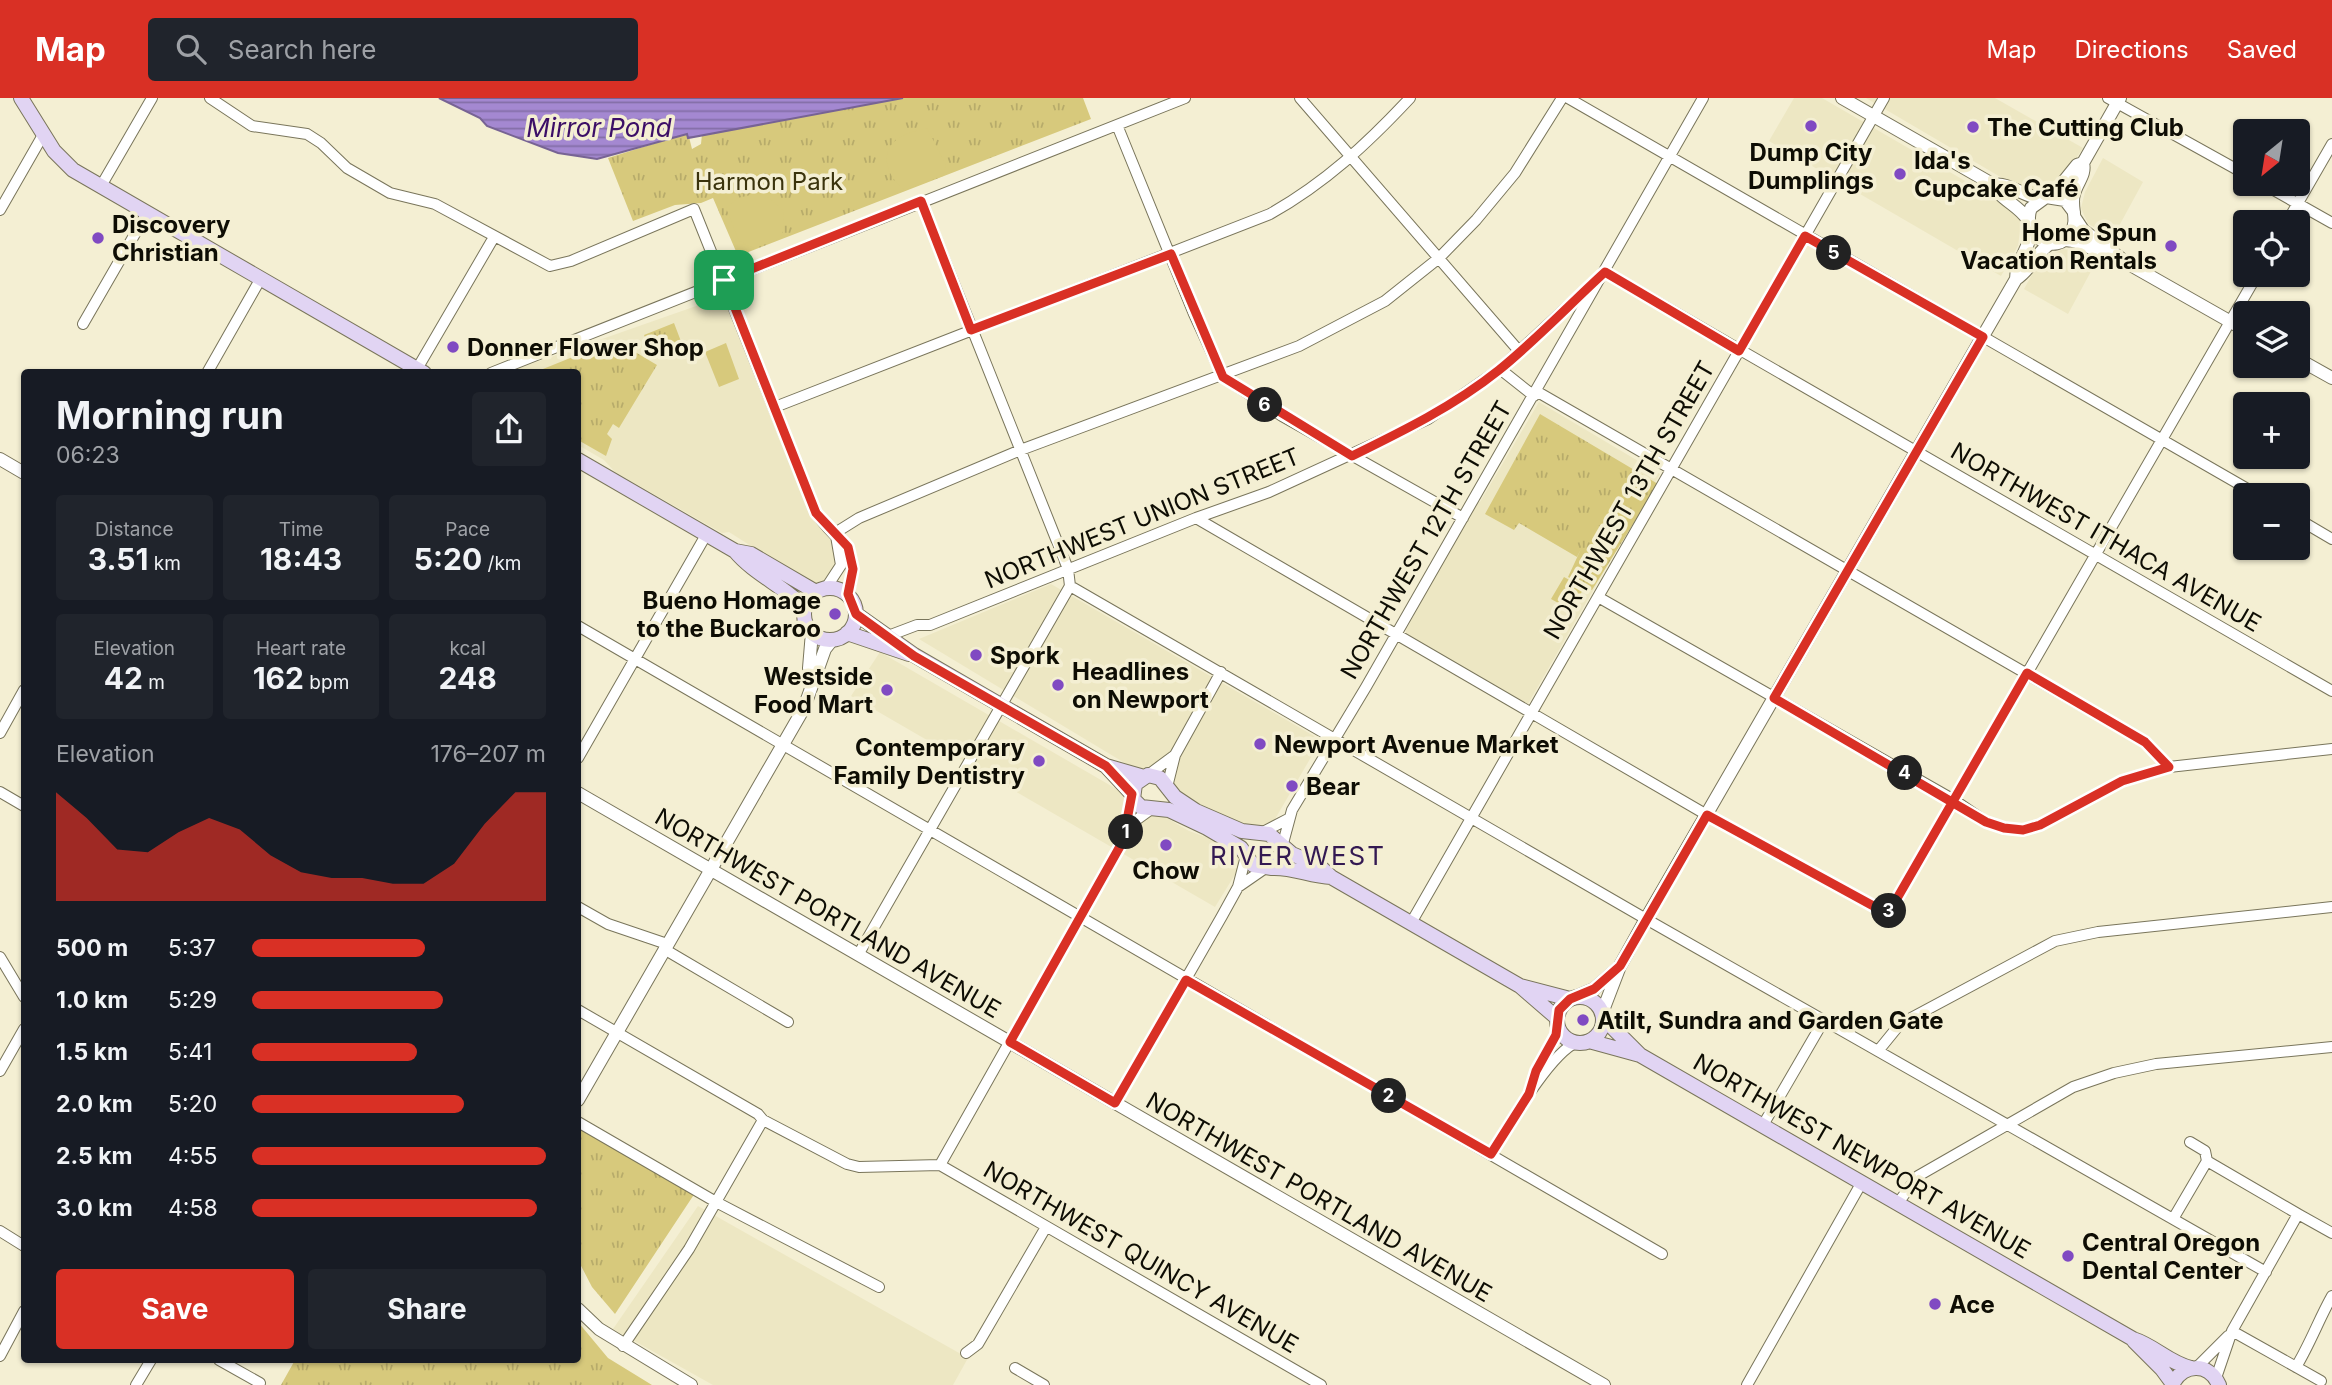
<!DOCTYPE html>
<html lang="en">
<head>
<meta charset="utf-8">
<style>
  :root { --surface:#171b24; --page:#20242c; --text:#f1f3f6; --muted:#9ea1a6; --accent:#d93025 }
  body { margin:0; font-family:Inter,sans-serif; background:var(--page); color:var(--text); height:100vh; display:flex; flex-direction:column; font-size:26px; white-space:nowrap }
  * { box-sizing:border-box; margin:0 }
  p { font-size:23px; color:var(--muted) }
  .icon { flex:none; width:38px; height:38px; fill:none; stroke:currentColor; stroke-width:2; stroke-linecap:round; stroke-linejoin:round }
  .map { position:relative; flex:1; overflow:hidden }
  .side { position:absolute; left:21px; top:271px; width:560px; height:994px; display:flex; flex-direction:column; background:var(--surface); border-radius:7px; box-shadow:0 2px 5px #0004 }
  .side>* { flex:none }
  .needle { width:46px; rotate:210deg }
  .fabs { position:absolute; left:2233px; top:21px; display:grid; gap:14px }
  .fabs a { display:grid; place-items:center; width:77px; height:77px; border-radius:7px; background:var(--surface); box-shadow:0 2px 5px #0004; font-size:35px }
  .pin { position:absolute; display:grid; place-items:center; width:60px; height:60px; color:#fff; margin:-30px; border-radius:14px; box-shadow:0 4px 10px #0006 }
  .km { position:absolute; width:35px; height:35px; margin:-18px; border-radius:50%; background:#222; color:#fff; font-size:19px; line-height:35px; text-align:center }
  .round { display:grid; place-items:center; flex:none; width:74px; height:74px; border-radius:7px; background:var(--page) }
  .summary { display:flex; align-items:center; justify-content:space-between; height:119px; padding:0 35px }
  h1 { font-size:38px; font-weight:700; line-height:52px }
  .figures { display:grid; grid-template-columns:repeat(3,1fr); gap:10px; height:119px; padding:7px 35px }
  .figures div { display:grid; align-content:center; border-radius:7px; background:var(--page); text-align:center }
  .figures b { font-size:30px; font-weight:700 }
  .figures small { font-size:19px; font-weight:400 }
  .figures p { font-size:19px }
  .chart { height:196px; padding:14px 35px }
  .chart p { display:flex; justify-content:space-between }
  .chart svg { width:100%; height:126px; margin-top:7px; fill:var(--accent); opacity:.7 }
  .cta { display:flex; gap:14px; margin-top:auto; padding:14px 35px }
  .cta a { flex:1; height:80px; border-radius:7px; background:var(--accent); color:#fff; font-size:28px; font-weight:700; line-height:80px; text-align:center }
  .cta a+a { background:var(--page); color:var(--text) }
  ul { padding:0 35px; list-style:none; font-size:23px }
  li { display:grid; grid-template-columns:112px 84px 1fr; align-items:center; height:52px }
  li i { height:18px; border-radius:9px; background:var(--accent) }
  header { display:flex; align-items:center; gap:42px; box-sizing:border-box; height:98px; padding:0 35px; background:var(--accent); color:#fff }
  header strong { font-size:33px }
  nav { display:flex; gap:38px; margin-inline-start:auto; font-size:24px }
  .search { width:490px; height:63px; background:var(--page); display:flex; align-items:center; gap:18px; box-sizing:border-box; padding:0 24px; border-radius:7px; color:var(--muted); font-size:26px }
  .map>svg:first-child { display:block }
  .built { fill:#ede7c3 }
  .grass { fill:url(#grass-tufts) }
  .pitch { fill:#d7c97c }
  .water { fill:url(#water-rules); stroke:#776394; stroke-width:2 }
  .lines { fill:none; stroke-linecap:round; stroke-linejoin:round }
  .minor-casing { stroke:#79755b; stroke-width:12 }
  .tertiary-casing { stroke:#79755b; stroke-width:14 }
  .secondary-casing { stroke:#79755b; stroke-width:16 }
  .minor { stroke:#fff; stroke-width:10 }
  .tertiary { stroke:#fff; stroke-width:12 }
  .secondary { stroke:#e1d4f3; stroke-width:14 }
  .route-casing { stroke:#fff; stroke-width:14 }
  .route { stroke:#d93025; stroke-width:9 }
  .poi-dot { fill:#804ac2; stroke:#f4efd3; stroke-width:2.5 }
  .labels { text-anchor:middle; dominant-baseline:central; stroke-width:7; stroke-linejoin:round; paint-order:stroke }
  .poi-label { font-size:24px; font-weight:bold; fill:#0e0d04; stroke:#f4efd3; text-anchor:start }
  .park-label { font-size:24px; fill:#3a330c; stroke:#f4efd3 }
  .street-label { font-size:24px; fill:#0e0d04; stroke:#f4efd3 }
  .water-label { font-size:26px; font-style:italic; fill:#3c0f67; stroke:#f4efd3 }
  .neighbourhood-label { font-size:26px; letter-spacing:2px; fill:#331952; stroke:#f4efd3 }
</style>
</head>
<body>
<header>
<strong>Map</strong>
<div class="search"><svg class="icon" aria-label="search" viewBox="0 0 24 24"><circle cx="10" cy="10" r="6"/><path d="M15 15l6 6"/></svg>Search here</div>
<nav><a>Map</a><a>Directions</a><a>Saved</a></nav>
</header>
<div class="map">
<svg width="2332" height="1287" viewBox="0 0 2332 1287">
  <defs>
    <pattern id="grass-tufts" width="24" height="20" patternUnits="userSpaceOnUse" patternTransform="scale(1.75)"><rect width="24" height="20" fill="#d7c97c"/><path d="M3 7l-1-3M5 7V3M7 7l1-3M15 17l-1-3M17 17v-4M19 17l1-3" fill="none" stroke="#b7ab6a"/></pattern>
    <pattern id="water-rules" width="6" height="5" patternUnits="userSpaceOnUse" patternTransform="scale(1.75)"><rect width="6" height="5" fill="#a488d1"/><path d="M0 2.5h6" fill="none" stroke="#846ea7"/></pattern>
  </defs>
  <rect width="100%" height="100%" fill="#f4efd3"/>
  <path class="built" d="M1794 0H1822L2017 113 2021 126 2018 148 2001 178 1769 43Z
    M1866 0H1995L2083 50 2058 87 2041 95 2026 94Z
    M2103 60 2143 84 2113 139 2088 126 2081 110 2085 94Z
    M2063 151 2078 153 2096 164 2068 216 2024 191 2040 162Z
    M719 200 725 201 810 417 836 449 838 466 826 484 821 487 814 488 729 434 722 435 615 374 604 362 578 347V275H505Z
    M1539 304 1660 376 1528 606 1406 536V532L1475 405 1480 404Z
    M1051 486 1321 642 1271 728 1236 727 1143 676 919 541Z
    M880 554 1189 733 1236 750 1244 762 1215 809 851 598Z
    M698 1108 968 1260 953 1287H713L613 1231Z"/>
  <path class="grass" d="M903 0H1083L1091 21 738 158 713 100 701 105 675 107 633 123 608 60 688 35 692 51 701 46 702 36Z
    M674 225 682 246 652 258 644 237Z
    M615 242 657 267 619 330 613 326 607 336 612 341 606 358 578 342V275H533Z
    M1540 316 1658 386 1592 492 1568 479 1581 451 1577 459 1519 425 1514 432 1485 416Z
    M581 1029 695 1095 615 1216 592 1189 578 1162V1036Z
    M578 1224 608 1260 652 1287H281L295 1262H578Z"/>
  <path class="pitch" d="M927 30 946 67 943 78 905 92C890 82 878 59 895 43 903 35 917 33 927 30Z
    M754 96 765 97 783 112C786 143 782 140 755 150L739 143 726 110 738 100Z
    M726 245 739 281 719 289 705 254Z
    M1564 479 1584 490 1571 512 1551 501Z"/>
  <path class="water" d="M439 0H903L688 40 687 36 597 61 558 55 487 28 480 20Z"/>
  <g class="lines">
    <g class="minor-casing">
      <path id="minor" d="M210 0 252 28 307 36 321 45 347 70 390 95 435 106 550 168 571 163 694 111 816 415C840 449 861 449 848 497
        M1300 0 1519 253
        M1568 0 2258 397
        M2108 0 2245 76
        M1117 27 1194 216 1223 279 1282 318 1463 420
        M2263 86 2332 125
        M101 88 152 0
        M921 103 1068 471 1070 488 1646 821 2266 1174
        M0 112 43 37
        M2287 124 2332 46
        M83 226 147 115
        M417 271 494 139
        M1500 271 1534 298
        M207 275 261 180
        M491 275 1185 0
        M1536 293 2145 644 2169 669
        M775 309 1270 116C1325 85 1367 46 1410 0
        M1196 420 1707 717 1888 816 2257 177
        M2298 421 2332 441
        M835 435 859 420 1018 353 1299 248 1385 203 1439 160 1476 122 1515 75 1562 0
        M826 490 841 467 836 438
        M1598 499 1954 702 1986 724 2004 730 2023 732 2040 727 2122 683 2169 669 2332 651
        M578 528 1662 1156
        M888 538 917 527H930L1196 420 1269 394 1428 321 1500 271 1605 174 2332 593
        M0 635 24 592
        M1175 657 1221 574
        M578 660 706 437
        M1148 677 1175 657 1167 689
        M0 694 24 708
        M1128 728 1150 712
        M1261 735 1288 721
        M1282 749 1292 712 1366 589 1703 0
        M1238 789 1264 771
        M578 809 608 826 667 846
        M1411 825 1884 0
        M664 851 788 924
        M858 857 1070 488
        M0 859 24 899
        M578 912 758 1016 763 1022 847 1066 859 1069 940 1067 1321 1287
        M1878 953 1900 926 2055 843 2098 834 2332 809
        M0 973 24 931
        M1531 990 1556 937 1558 926
        M1115 1005 1222 818 1238 789 1246 758
        M578 1024 716 1104 879 1189
        M1763 1027 1824 922
        M2190 1044 2205 1053 2207 1063 2298 1116
        M1491 1056C1508 1029 1549 956 1577 944
        M940 1067 1123 743 1133 701
        M1898 1105 1918 1078 2073 989 2114 975 2156 966 2332 949
        M2173 1121 2207 1063
        M0 1133 24 1148
        M2232 1233 2321 1283
        M623 1248 689 1151 763 1022
        M966 1255 978 1246 1046 1129
        M0 1258 24 1213
        M219 1262 260 1285
        M2197 1269 2228 1238
        M2296 1269C2310 1246 2319 1221 2332 1198
        M1015 1270 1044 1287
        M2216 1280 2232 1233 2298 1116 2332 1135
        M136 1287 151 1262
        M1747 1287 1862 1084"/>
    </g>
    <g class="tertiary-casing">
      <path id="tertiary" d="M1842 0 1994 87C2000 102 2019 107 2028 122
        M1994 87C2008 84 2025 99 2041 101
        M2052 98 2077 67 2083 65 2120 0
        M2074 114 2065 102 2046 99 2031 110C2020 136 2056 161 2071 134 2079 122 2070 109 2074 96 2077 84 2086 77 2083 65
        M2075 120 2083 132 2127 165 2245 232
        M2063 142C2086 142 2104 161 2127 165
        M2016 181C2031 172 2035 155 2051 145
        M2298 261 2332 280
        M0 361 24 375
        M812 534 809 570 813 581
        M578 695 1604 1287
        M1575 899 1594 891 1617 871
        M1602 915 1620 868 1646 821 2016 181C2016 164 2029 151 2031 134
        M578 1002 804 610 825 551 833 541
        M578 1211 599 1231 691 1287"/>
    </g>
    <g class="secondary-casing">
      <path id="secondary" d="M21 0 54 53 73 72 424 275
        M578 362 735 453 751 456 816 494
        M735 453C754 476 784 488 805 510
        M804 516a26 26 0 1 1 52 0a26 26 0 1 1-52 0Z
        M856 516 914 557 1106 668 1132 696
        M847 535 909 556
        M1106 668 1144 679
        M1282 749 1281 760 1272 770 1253 767 1241 750 1207 730 1169 712 1141 709 1133 701 1135 686 1148 677 1160 680 1175 699 1196 713 1242 733 1269 736 1292 756 1318 767 1331 779 1520 888 1557 920
        M1272 770C1293 769 1310 778 1331 779
        M1520 888 1570 901
        M1557 922a23 23 0 1 1 46 0a23 23 0 1 1-46 0Z
        M1603 920 1640 957
        M1589 943 1640 957 2133 1241C2155 1248 2169 1265 2191 1270
        M2134 1243 2162 1271 2173 1286
        M2172 1287C2183 1265 2209 1264 2219 1287"/>
    </g>
    <use href="#minor" class="minor"/>
    <use href="#tertiary" class="tertiary"/>
    <use href="#secondary" class="secondary"/>
  </g>
  <g class="lines">
    <g class="route-casing">
      <path id="route" d="M724 182 816 415 848 449 853 471 848 496 856 516 914 558 1106 668 1132 696 1123 743 1010 944 1115 1005 1186 882 1491 1056 1529 996 1536 973 1556 937 1559 912 1570 901 1594 891 1620 868 1707 717 1888 816C1934 736 1980 656 2027 575L2145 644 2169 669 2122 683 2040 727 2023 732 2004 730 1986 724 1774 600 1983 239 1805 138 1739 253 1605 174C1570 206 1536 242 1499 272 1454 308 1403 333 1352 358L1223 279 1171 156 971 232 921 103 724 182"/>
    </g>
    <use href="#route" class="route"/>
  </g>
  <g class="poi-dot">
    <circle cx="1811" cy="28" r="7"/>
    <circle cx="1973" cy="29" r="7"/>
    <circle cx="1900" cy="76" r="7"/>
    <circle cx="98" cy="140" r="7"/>
    <circle cx="2171" cy="148" r="7"/>
    <circle cx="453" cy="249" r="7"/>
    <circle cx="835" cy="516" r="7"/>
    <circle cx="976" cy="557" r="7"/>
    <circle cx="1058" cy="587" r="7"/>
    <circle cx="887" cy="592" r="7"/>
    <circle cx="1260" cy="646" r="7"/>
    <circle cx="1039" cy="663" r="7"/>
    <circle cx="1292" cy="688" r="7"/>
    <circle cx="1166" cy="747" r="7"/>
    <circle cx="1583" cy="922" r="7"/>
    <circle cx="2068" cy="1158" r="7"/>
    <circle cx="1935" cy="1206" r="7"/>
  </g>
  <g class="labels">
    <g class="poi-label">
      <text x="1987" y="29">The Cutting Club</text>
      <text x="1811" y="54" text-anchor="middle">Dump City<tspan x="1811" dy="28">Dumplings</tspan></text>
      <text x="1914" y="62">Ida's<tspan x="1914" dy="28">Cupcake Café</tspan></text>
      <text x="112" y="126">Discovery<tspan x="112" dy="28">Christian</tspan></text>
      <text x="2157" y="134" text-anchor="end">Home Spun<tspan x="2157" dy="28">Vacation Rentals</tspan></text>
      <text x="467" y="249">Donner Flower Shop</text>
      <text x="821" y="502" text-anchor="end">Bueno Homage<tspan x="821" dy="28">to the Buckaroo</tspan></text>
      <text x="990" y="557">Spork</text>
      <text x="1072" y="573">Headlines<tspan x="1072" dy="28">on Newport</tspan></text>
      <text x="873" y="578" text-anchor="end">Westside<tspan x="873" dy="28">Food Mart</tspan></text>
      <text x="1274" y="646">Newport Avenue Market</text>
      <text x="1025" y="649" text-anchor="end">Contemporary<tspan x="1025" dy="28">Family Dentistry</tspan></text>
      <text x="1306" y="688">Bear</text>
      <text x="1166" y="772" text-anchor="middle">Chow</text>
      <text x="1597" y="922">Atilt, Sundra and Garden Gate</text>
      <text x="2082" y="1144">Central Oregon<tspan x="2082" dy="28">Dental Center</tspan></text>
      <text x="1949" y="1206">Ace</text>
    </g>
    <g class="park-label">
      <text x="769" y="83">Harmon Park</text>
    </g>
    <g class="street-label">
      <text transform="translate(1629 402) rotate(-60)">NORTHWEST 13TH STREET</text>
      <text transform="translate(1142 420) rotate(-22)">NORTHWEST UNION STREET</text>
      <text transform="translate(2106 439) rotate(30)">NORTHWEST ITHACA AVENUE</text>
      <text transform="translate(1426 442) rotate(-60)">NORTHWEST 12TH STREET</text>
      <text transform="translate(828 815) rotate(30)">NORTHWEST PORTLAND AVENUE</text>
      <text transform="translate(1862 1058) rotate(30)">NORTHWEST NEWPORT AVENUE</text>
      <text transform="translate(1319 1099) rotate(30)">NORTHWEST PORTLAND AVENUE</text>
      <text transform="translate(1141 1159) rotate(30)">NORTHWEST QUINCY AVENUE</text>
    </g>
    <g class="water-label">
      <text x="599" y="29">Mirror Pond</text>
    </g>
    <g class="neighbourhood-label">
      <text x="1298" y="757">RIVER WEST</text>
    </g>
  </g>
</svg>
<div class="fabs">
<a><svg class="needle" viewBox="-14 -14 28 28"><path d="M0-13l5 13h-10z" fill="#e53935"/><path d="M0 13l5-13h-10z" fill="#9ea1a6"/></svg></a>
<a><svg class="icon" aria-label="locate" viewBox="0 0 24 24"><circle cx="12" cy="12" r="6"/><path d="M12 2v4M12 18v4M2 12h4M18 12h4"/></svg></a>
<a><svg class="icon" aria-label="layers" viewBox="0 0 24 24"><path d="M12 4l9 5-9 5-9-5zM3 14l9 5 9-5"/></svg></a>
<a>+</a>
<a>−</a>
</div>
<div class="pin" style="left:724px;top:182px;background:#1e9e55"><svg class="icon" aria-label="arrive" viewBox="0 0 24 24"><path d="M6 21V4h12l-3 4 3 4H6"/></svg></div>
<b class="km" style="left:1126px;top:734px">1</b>
<b class="km" style="left:1389px;top:998px">2</b>
<b class="km" style="left:1889px;top:813px">3</b>
<b class="km" style="left:1905px;top:675px">4</b>
<b class="km" style="left:1834px;top:155px">5</b>
<b class="km" style="left:1265px;top:307px">6</b>
<section class="side">
<div class="summary"><div><h1>Morning run</h1><p>06:23</p></div><a class="round"><svg class="icon" aria-label="share" viewBox="0 0 24 24"><path d="M12 15V3M7 8l5-5 5 5M5 13v7h14v-7"/></svg></a></div>
<div class="figures">
<div><p>Distance</p><b>3.51<small> km</small></b></div>
<div><p>Time</p><b>18:43</b></div>
<div><p>Pace</p><b>5:20<small> /km</small></b></div>
</div>
<div class="figures">
<div><p>Elevation</p><b>42<small> m</small></b></div>
<div><p>Heart rate</p><b>162<small> bpm</small></b></div>
<div><p>kcal</p><b>248</b></div>
</div>
<div class="chart"><p><span>Elevation</span>176–207 m</p>
<svg viewBox="0 0 160 44" preserveAspectRatio="none"><path d="M0 44V6L10 15L20 26L30 27L40 20L50 15L60 19L70 28L80 34L90 36L100 36L110 38L120 38L130 31L140 17L150 6L160 6V44z"/></svg>
</div>
<ul>
<li><b>500 m</b>5:37<i style="width:59%"></i></li>
<li><b>1.0 km</b>5:29<i style="width:65%"></i></li>
<li><b>1.5 km</b>5:41<i style="width:56%"></i></li>
<li><b>2.0 km</b>5:20<i style="width:72%"></i></li>
<li><b>2.5 km</b>4:55<i style="width:100%"></i></li>
<li><b>3.0 km</b>4:58<i style="width:97%"></i></li>
</ul>
<div class="cta"><a>Save</a><a>Share</a></div>
</section>
</div>
</body>
</html>
